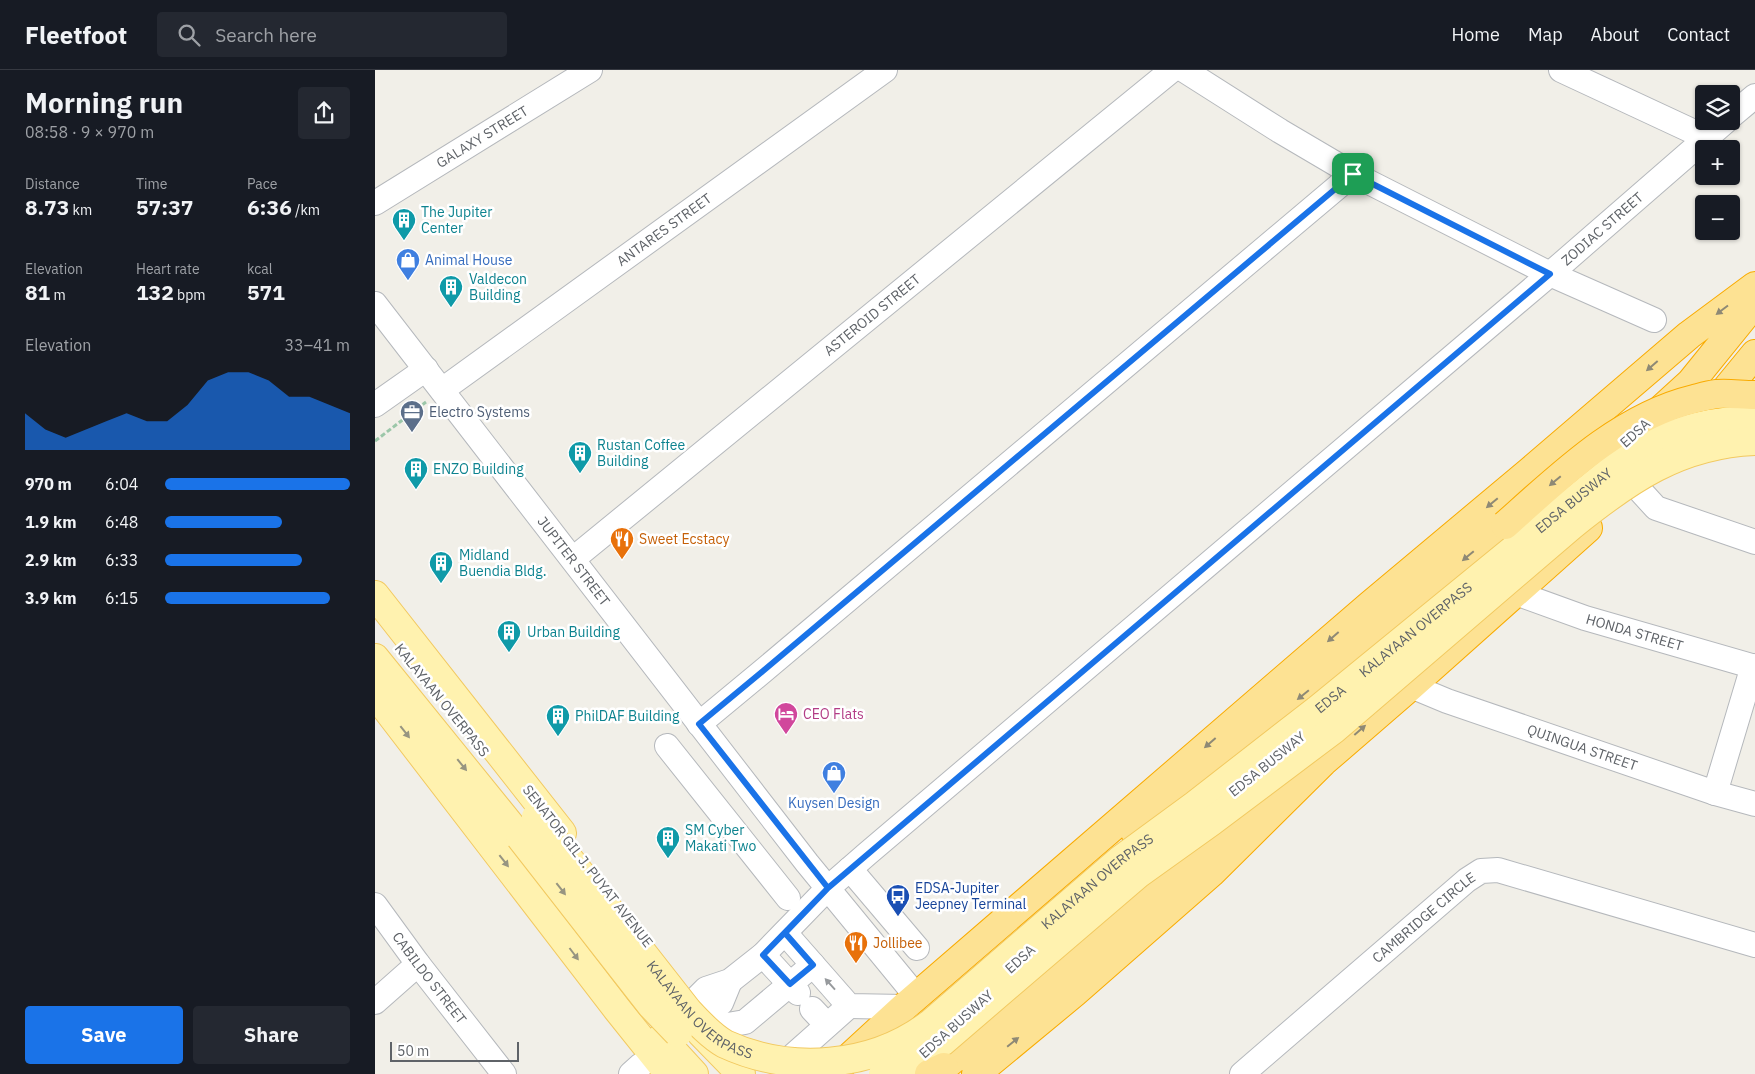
<!DOCTYPE html>
<html lang="en">
<head>
<meta charset="utf-8">
<style>
  :root { --surface:#171b24; --page:#242831; --text:#f1f3f6; --muted:#9ea1a6; --line:#363941; --accent:#1a73e8 }
  body { margin:0; font-family:"IBM Plex Sans",sans-serif; background:var(--page); color:var(--text); height:100vh; display:flex; flex-direction:column; font-size:19px; white-space:nowrap }
  * { box-sizing:border-box; margin:0 }
  p { font-size:16px; color:var(--muted) }
  .icon { flex:none; width:28px; height:28px; fill:none; stroke:currentColor; stroke-width:2; stroke-linecap:round; stroke-linejoin:round }
  .map { position:relative; flex:1; overflow:hidden }
  .sheet { display:flex; flex-direction:column; background:var(--surface); width:375px }
  .sheet>* { flex:none }
  .controls { position:absolute; left:1320px; top:15px; display:grid; gap:10px }
  .controls a { display:grid; place-items:center; width:45px; height:45px; border-radius:5px; background:var(--surface); box-shadow:0 1px 4px #0004; font-size:25px }
  .scale { position:absolute; left:15px; bottom:12px; width:129px; box-sizing:border-box; padding-left:5px; border:2px solid #5f6368; border-top:0; font-size:14px; line-height:18px; white-space:nowrap; color:#5f6368; -webkit-text-stroke:4px #fff; paint-order:stroke }
  .pin { position:absolute; display:grid; place-items:center; width:42px; height:42px; color:#fff; margin:-21px; border-radius:10px; box-shadow:0 2px 8px #0006 }
  .round { display:grid; place-items:center; flex:none; width:52px; height:52px; border-radius:5px; background:var(--page) }
  .overview { display:flex; align-items:center; justify-content:space-between; height:85px; padding:0 25px }
  h1 { font-size:28px; font-weight:700; line-height:38px }
  .figures { display:grid; grid-template-columns:repeat(3,1fr); gap:8px; height:85px; padding:5px 25px }
  .figures div { display:grid; align-content:center }
  .figures b { font-size:21px; font-weight:700 }
  .figures small { font-size:14px; font-weight:400 }
  .figures p { font-size:14px }
  .chart { height:140px; padding:10px 25px }
  .chart p { display:flex; justify-content:space-between }
  .chart svg { width:100%; height:90px; margin-top:5px; fill:var(--accent); opacity:.7 }
  .action { display:flex; gap:10px; margin-top:auto; padding:10px 25px }
  .action a { flex:1; height:58px; border-radius:5px; background:var(--accent); color:#fff; font-size:20px; font-weight:700; line-height:58px; text-align:center }
  .action a+a { background:var(--page); color:var(--text) }
  ul { padding:0 25px; list-style:none; font-size:16px }
  li { display:grid; grid-template-columns:80px 60px 1fr; align-items:center; height:38px }
  li i { height:12px; border-radius:6px; background:var(--accent) }
  header { display:flex; align-items:center; gap:30px; box-sizing:border-box; height:70px; padding:0 25px; background:var(--surface); border-bottom:1px solid var(--line) }
  header strong { font-size:24px }
  nav { display:flex; gap:28px; margin-inline-start:auto; font-size:18px }
  .search { width:350px; height:45px; background:var(--page); display:flex; align-items:center; gap:12px; box-sizing:border-box; padding:0 18px; border-radius:5px; color:var(--muted); font-size:19px }
  main { display:flex; flex:1; min-height:0 }
  .map>svg:first-child { display:block }
  .lines { fill:none; stroke-linecap:round; stroke-linejoin:round }
  .minor-casing { stroke:#b5b8bc; stroke-width:26 }
  .major-casing { stroke:#f2c960; stroke-width:30 }
  .highway-casing { stroke:#f9ab00; stroke-width:30 }
  .path { stroke:#9cc7a9; stroke-width:3; stroke-dasharray:5 2.5; stroke-linecap:butt }
  .minor { stroke:#fff; stroke-width:24 }
  .major { stroke:#fff2af; stroke-width:28 }
  .highway { stroke:#fde293; stroke-width:28 }
  .major-bridge-casing { stroke:#f2c960; stroke-width:30; stroke-linecap:butt }
  .highway-bridge-casing { stroke:#f9ab00; stroke-width:30; stroke-linecap:butt }
  .major-bridge { stroke:#fff2af; stroke-width:28 }
  .highway-bridge { stroke:#fde293; stroke-width:28 }
  .oneway { fill:#8e8975 }
  .oneway2 { fill:#979581 }
  .oneway3 { fill:#979a9d }
  .route-casing { stroke:#fff; stroke-width:10 }
  .route { stroke:#1a73e8; stroke-width:6 }
  .labels { text-anchor:middle; dominant-baseline:central; stroke-width:5; stroke-linejoin:round; paint-order:stroke }
  .street-label { font-size:14px; fill:#5f6368; stroke:#fff }
  .culture-label { font-size:14px; fill:#0d838f; stroke:#fff; text-anchor:start }
  .shop-label { font-size:14px; fill:#366cbe; stroke:#fff; text-anchor:start }
  .service-label { font-size:14px; fill:#4e5e75; stroke:#fff; text-anchor:start }
  .food-label { font-size:14px; fill:#c56008; stroke:#fff; text-anchor:start }
  .hotel-label { font-size:14px; fill:#b23c85; stroke:#fff; text-anchor:start }
  .transit-label { font-size:14px; fill:#164399; stroke:#fff; text-anchor:start }
</style>
</head>
<body>
<header>
<strong>Fleetfoot</strong>
<div class="search"><svg class="icon" aria-label="search" viewBox="0 0 24 24"><circle cx="10" cy="10" r="6"/><path d="M15 15l6 6"/></svg>Search here</div>
<nav><a>Home</a><a>Map</a><a>About</a><a>Contact</a></nav>
</header>
<main>
<section class="sheet">
<div class="overview"><div><h1>Morning run</h1><p>08:58 · 9 × 970 m</p></div><a class="round"><svg class="icon" aria-label="share" viewBox="0 0 24 24"><path d="M12 15V3M7 8l5-5 5 5M5 13v7h14v-7"/></svg></a></div>
<div class="figures">
<div><p>Distance</p><b>8.73<small> km</small></b></div>
<div><p>Time</p><b>57:37</b></div>
<div><p>Pace</p><b>6:36<small> /km</small></b></div>
</div>
<div class="figures">
<div><p>Elevation</p><b>81<small> m</small></b></div>
<div><p>Heart rate</p><b>132<small> bpm</small></b></div>
<div><p>kcal</p><b>571</b></div>
</div>
<div class="chart"><p><span>Elevation</span>33–41 m</p>
<svg viewBox="0 0 160 44" preserveAspectRatio="none"><path d="M0 44V26L10 34L20 38L30 34L40 30L50 26L60 30L70 30L80 22L90 10L100 6L110 6L120 10L130 18L140 18L150 22L160 26V44z"/></svg>
</div>
<ul>
<li><b>970 m</b>6:04<i style="width:100%"></i></li>
<li><b>1.9 km</b>6:48<i style="width:63%"></i></li>
<li><b>2.9 km</b>6:33<i style="width:74%"></i></li>
<li><b>3.9 km</b>6:15<i style="width:89%"></i></li>
</ul>
<div class="action"><a>Save</a><a>Share</a></div>
</section>
<div class="map">
<svg width="1380" height="1004" viewBox="0 0 1380 1004">
  <rect width="100%" height="100%" fill="#f1efe8"/>
  <g class="lines">
    <g class="minor-casing">
      <g id="minor">
        <path d="M809 0 905 61 978 104 1175 204 1279 250"/>
        <path d="M1186 0 1332 68"/>
        <path d="M1356 46 1380 26"/>
        <path id="s1" d="M0 133 215 0"/>
        <path id="s2" d="M0 234 432 793 542 927"/>
        <path id="s3" d="M67 320 510 0"/>
        <path d="M0 335 51 299"/>
        <path d="M1260 415 1281 438 1380 472"/>
        <path id="s4" d="M198 489 797 0"/>
        <path id="s5" d="M1141 523 1210 548 1380 597"/>
        <path id="s6" d="M1036 616 1072 631 1340 723 1380 734"/>
        <path d="M324 654 388 601 978 104"/>
        <path d="M292 676 413 828"/>
        <path d="M1340 723 1378 596"/>
        <path d="M475 799 542 878"/>
        <path id="s7" d="M0 835 43 894 129 1004"/>
        <path d="M410 863 474 936 529 937"/>
        <path d="M388 885 423 923"/>
        <path d="M0 932 43 894"/>
        <path id="s8" d="M318 932 331 919 355 911 388 885 453 818 492 784 1175 204 1351 51"/>
        <path d="M437 939 452 955"/>
        <path d="M331 946 346 933 355 911"/>
        <path d="M341 957 370 952 438 895"/>
        <path d="M411 992 474 936"/>
        <path d="M256 1004 266 995"/>
        <path id="s9" d="M867 1004 1092 810 1106 801 1123 800 1380 875"/>
      </g>
    </g>
    <g class="major-casing">
      <path id="major" d="M0 525 187 763
        M0 588 145 767
        M0 624 242 939 294 1004
        M326 963 366 1004
        M286 968 319 1004"/>
    </g>
    <g class="highway-casing">
      <path id="highway" d="M1334 340 1380 284
        M1282 343 1316 312 1380 233
        M760 762 1011 556 1130 455
        M467 994 529 937 995 535 1154 402 1314 265 1380 216
        M569 997 777 820 822 779 889 733
        M601 1004 699 923 836 803 948 692 1036 616 1213 458"/>
    </g>
    <path class="path" d="M0 371 51 332"/>
    <use href="#minor" class="minor"/>
    <use href="#major" class="major"/>
    <use href="#highway" class="highway"/>
    <g class="major-bridge-casing">
      <g id="major-bridge">
        <path id="s10" d="M161 747 313 941C324 953 336 966 350 974 415 1004 497 998 555 954L745 790 820 735 942 640 1241 396C1252 389 1263 381 1274 375 1306 358 1344 350 1380 350"/>
        <path d="M145 767 276 935 303 963"/>
        <path d="M508 1004 536 993 567 972 763 804 837 751 958 660 1196 456C1253 410 1304 374 1380 371"/>
      </g>
    </g>
    <g class="highway-bridge-casing">
      <path id="highway-bridge" d="M1130 455C1186 405 1245 347 1319 329 1327 327 1334 325 1342 324 1354 323 1367 325 1380 325
        M554 1004 569 997"/>
    </g>
    <use href="#major-bridge" class="major-bridge"/>
    <use href="#highway-bridge" class="highway-bridge"/>
  </g>
  <defs><path id="oneway-solid" d="M-6-.8H1V-3.2L6.5 0L1 3.2V.8H-6Z" transform="scale(1.25)"/></defs>
  <g class="oneway">
    <use href="#oneway-solid" transform="translate(1347 240) rotate(143)"/>
    <use href="#oneway-solid" transform="translate(1277 296) rotate(139)"/>
    <use href="#oneway-solid" transform="translate(1180 411) rotate(140)"/>
    <use href="#oneway-solid" transform="translate(1117 433) rotate(140)"/>
    <use href="#oneway-solid" transform="translate(1093 486) rotate(140)"/>
    <use href="#oneway-solid" transform="translate(958 567) rotate(139)"/>
    <use href="#oneway-solid" transform="translate(928 625) rotate(141)"/>
    <use href="#oneway-solid" transform="translate(985 660) rotate(-41)"/>
    <use href="#oneway-solid" transform="translate(835 673) rotate(139)"/>
    <use href="#oneway-solid" transform="translate(638 972) rotate(-39)"/>
  </g>
  <g class="oneway2">
    <use href="#oneway-solid" transform="translate(30 662) rotate(52)"/>
    <use href="#oneway-solid" transform="translate(87 695) rotate(51)"/>
    <use href="#oneway-solid" transform="translate(129 791) rotate(52)"/>
    <use href="#oneway-solid" transform="translate(186 819) rotate(52)"/>
    <use href="#oneway-solid" transform="translate(199 884) rotate(53)"/>
  </g>
  <use class="oneway3" href="#oneway-solid" transform="translate(455 914) rotate(-132)"/>
  <g class="lines">
    <g class="route-casing">
      <path id="route" d="M978 104 388 601 324 654 453 818 410 863 438 895 415 914 388 885 453 818 1175 204 978 104"/>
    </g>
    <use href="#route" class="route"/>
  </g>
  <defs>
    <g id="building-pin" transform="scale(1.25)"><path d="M0 17L-7.5 6A9.5 9.5 0 1 1 7.5 6Z" fill="#0f9aa8" stroke="#fff"/><path d="M-4-6H4V6H1V3H-1V6H-4ZM-2.5-4.3h1.7v1.8h-1.7ZM.8-4.3h1.7v1.8H.8ZM-2.5-1h1.7V.8h-1.7ZM.8-1h1.7V.8H.8Z" fill="#fff"/></g>
    <g id="shop-pin" transform="scale(1.25)"><path d="M0 17L-7.5 6A9.5 9.5 0 1 1 7.5 6Z" fill="#3f7fe0" stroke="#fff"/><path d="M-5-2.5h2.3a2.7 3.5 0 0 1 5.4 0H5L5.5 6h-11ZM-1.5-2.5h3a1.5 2.3 0 0 0-3 0Z" fill="#fff"/></g>
    <g id="office-pin" transform="scale(1.25)"><path d="M0 17L-7.5 6A9.5 9.5 0 1 1 7.5 6Z" fill="#5c6f8a" stroke="#fff"/><path d="M-6-3h4V-5.5h4V-3h4V5H-6ZM-1-4.5V-3h2v-1.5ZM-6 0V1H6V0Z" fill="#fff"/></g>
    <g id="restaurant-pin" transform="scale(1.25)"><path d="M0 17L-7.5 6A9.5 9.5 0 1 1 7.5 6Z" fill="#e8710a" stroke="#fff"/><path d="M-5-6h1v4h1v-4h1v4h1v-4h1v5L-1.5 .5V6h-2V.5L-5-1ZM5-6V6H3V1.5H1.5Q1.5-4 5-6Z" fill="#fff"/></g>
    <g id="hotel-pin" transform="scale(1.25)"><path d="M0 17L-7.5 6A9.5 9.5 0 1 1 7.5 6Z" fill="#d1479c" stroke="#fff"/><path d="M-6-4.5h1.5V1H6V5H4.5V3h-9V5H-6ZM-4 0a1.8 1.8 0 1 1 3.6 0ZM.5 0V-2.5h3Q6-2.5 6 0Z" fill="#fff"/></g>
    <g id="bus-pin" transform="scale(1.25)"><path d="M0 17L-7.5 6A9.5 9.5 0 1 1 7.5 6Z" fill="#1a4fb4" stroke="#fff"/><path d="M-5-6H5V4H4V6H2V4H-2V6H-4V4H-5ZM-3.5-4V0h7V-4ZM-3.5 1.2v1.5H-2V1.2ZM2 1.2v1.5H3.5V1.2Z" fill="#fff"/></g>
  </defs>
  <g fill-rule="evenodd">
    <use href="#building-pin" x="29" y="150"/>
    <use href="#shop-pin" x="33" y="190"/>
    <use href="#building-pin" x="76" y="217"/>
    <use href="#office-pin" x="37" y="342"/>
    <use href="#building-pin" x="205" y="383"/>
    <use href="#building-pin" x="41" y="399"/>
    <use href="#restaurant-pin" x="247" y="469"/>
    <use href="#building-pin" x="66" y="493"/>
    <use href="#building-pin" x="134" y="562"/>
    <use href="#hotel-pin" x="411" y="644"/>
    <use href="#building-pin" x="183" y="646"/>
    <use href="#shop-pin" x="459" y="703"/>
    <use href="#building-pin" x="293" y="768"/>
    <use href="#bus-pin" x="523" y="826"/>
    <use href="#restaurant-pin" x="481" y="873"/>
  </g>
  <g class="labels">
    <g class="street-label">
      <text stroke="none"><textPath href="#s1" startOffset="126">GALAXY STREET</textPath></text>
      <text stroke="none"><textPath href="#s8" startOffset="1196">ZODIAC STREET</textPath></text>
      <text stroke="none"><textPath href="#s3" startOffset="274">ANTARES STREET</textPath></text>
      <text stroke="none"><textPath href="#s4" startOffset="386">ASTEROID STREET</textPath></text>
      <text transform="translate(1260 363) rotate(-42)">EDSA</text>
      <text stroke="none"><textPath href="#s10" startOffset="1342">EDSA BUSWAY</textPath></text>
      <text stroke="none"><textPath href="#s2" startOffset="325">JUPITER STREET</textPath></text>
      <text stroke="none"><textPath href="#s10" startOffset="1138">KALAYAAN OVERPASS</textPath></text>
      <text stroke="none"><textPath href="#s5" startOffset="125">HONDA STREET</textPath></text>
      <text transform="translate(67 630) rotate(51)">KALAYAAN OVERPASS</text>
      <text stroke="none"><textPath href="#s10" startOffset="1028">EDSA</textPath></text>
      <text stroke="none"><textPath href="#s6" startOffset="182">QUINGUA STREET</textPath></text>
      <text transform="translate(892 694) rotate(-39)">EDSA BUSWAY</text>
      <text transform="translate(213 796) rotate(52)">SENATOR GIL J. PUYAT AVENUE</text>
      <text stroke="none"><textPath href="#s10" startOffset="732">KALAYAAN OVERPASS</textPath></text>
      <text stroke="none"><textPath href="#s9" startOffset="240">CAMBRIDGE CIRCLE</textPath></text>
      <text transform="translate(645 889) rotate(-42)">EDSA</text>
      <text stroke="none"><textPath href="#s7" startOffset="91">CABILDO STREET</textPath></text>
      <text stroke="none"><textPath href="#s10" startOffset="255">KALAYAAN OVERPASS</textPath></text>
      <text transform="translate(581 954) rotate(-42)">EDSA BUSWAY</text>
    </g>
    <g class="culture-label">
      <text x="46" y="142">The Jupiter<tspan x="46" dy="16">Center</tspan></text>
      <text x="94" y="209">Valdecon<tspan x="94" dy="16">Building</tspan></text>
      <text x="222" y="375">Rustan Coffee<tspan x="222" dy="16">Building</tspan></text>
      <text x="58" y="399">ENZO Building</text>
      <text x="84" y="485">Midland<tspan x="84" dy="16">Buendia Bldg.</tspan></text>
      <text x="152" y="562">Urban Building</text>
      <text x="200" y="646">PhilDAF Building</text>
      <text x="310" y="760">SM Cyber<tspan x="310" dy="16">Makati Two</tspan></text>
    </g>
    <g class="shop-label">
      <text x="50" y="190">Animal House</text>
      <text x="459" y="733" text-anchor="middle">Kuysen Design</text>
    </g>
    <g class="service-label">
      <text x="54" y="342">Electro Systems</text>
    </g>
    <g class="food-label">
      <text x="264" y="469">Sweet Ecstacy</text>
      <text x="498" y="873">Jollibee</text>
    </g>
    <g class="hotel-label">
      <text x="428" y="644">CEO Flats</text>
    </g>
    <g class="transit-label">
      <text x="540" y="818">EDSA-Jupiter<tspan x="540" dy="16">Jeepney Terminal</tspan></text>
    </g>
  </g>
</svg>
<div class="controls">
<a><svg class="icon" aria-label="layers" viewBox="0 0 24 24"><path d="M12 4l9 5-9 5-9-5zM3 14l9 5 9-5"/></svg></a>
<a>+</a>
<a>−</a>
</div>
<div class="scale">50 m</div>
<div class="pin" style="left:978px;top:104px;background:#1e9e55"><svg class="icon" aria-label="arrive" viewBox="0 0 24 24"><path d="M6 21V4h12l-3 4 3 4H6"/></svg></div>
</div>
</main>
</body>
</html>
